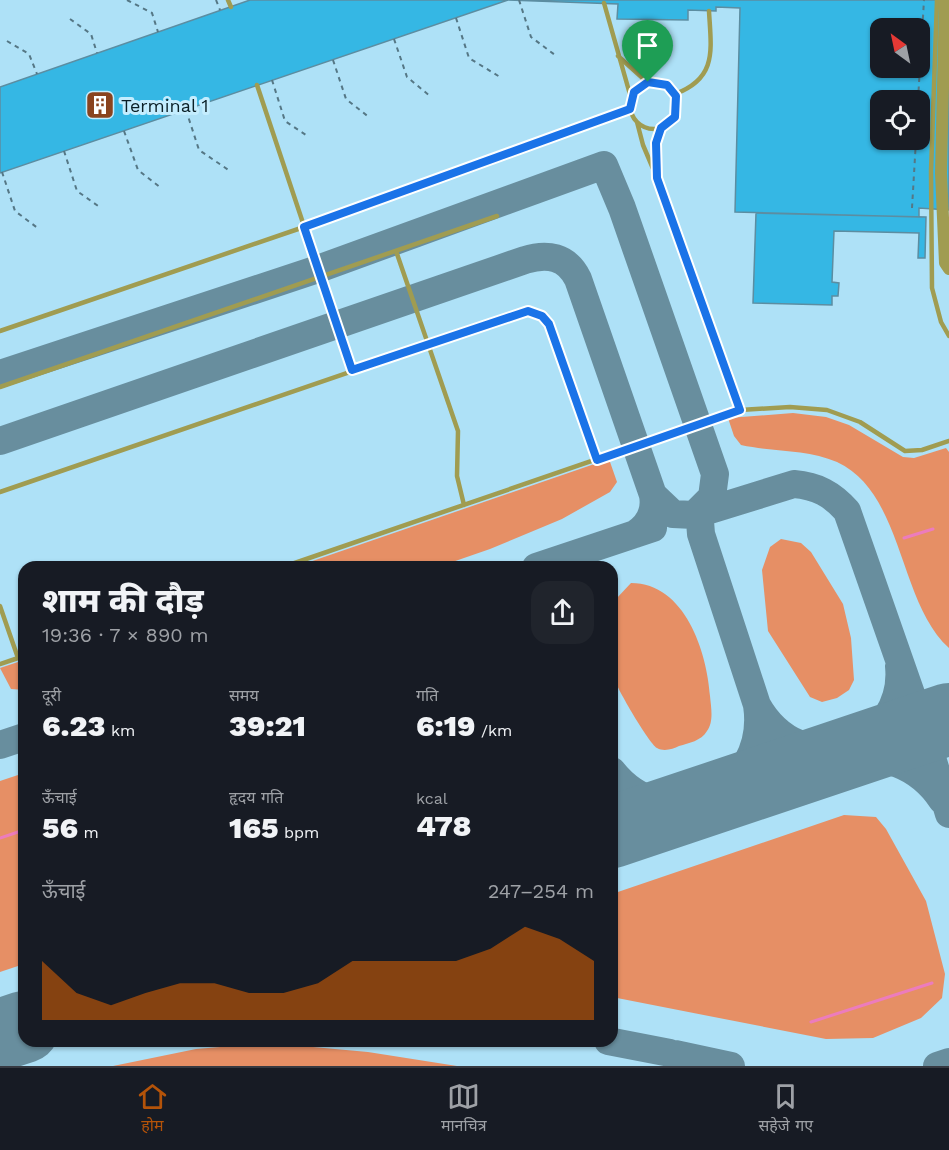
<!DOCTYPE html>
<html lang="hi">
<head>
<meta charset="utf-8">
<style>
  :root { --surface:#171b24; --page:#20242c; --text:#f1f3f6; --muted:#9ea1a6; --line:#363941; --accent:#b45309 }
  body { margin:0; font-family:"Work Sans","Noto Sans Devanagari",sans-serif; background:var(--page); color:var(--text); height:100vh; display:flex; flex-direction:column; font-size:22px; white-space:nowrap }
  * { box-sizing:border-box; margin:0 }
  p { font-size:20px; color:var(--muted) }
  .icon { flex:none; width:33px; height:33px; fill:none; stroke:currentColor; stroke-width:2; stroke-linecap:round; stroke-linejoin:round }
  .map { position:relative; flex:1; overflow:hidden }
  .side { position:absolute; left:18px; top:561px; width:600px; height:486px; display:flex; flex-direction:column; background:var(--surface); border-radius:18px; box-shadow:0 2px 4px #0004 }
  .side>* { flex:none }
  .needle { width:39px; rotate:327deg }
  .buttons { position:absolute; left:870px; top:18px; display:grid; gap:12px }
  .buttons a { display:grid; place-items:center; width:60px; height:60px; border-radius:12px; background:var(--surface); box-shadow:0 2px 4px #0004; font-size:30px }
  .pin { position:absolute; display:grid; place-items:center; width:51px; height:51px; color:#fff; margin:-62px -26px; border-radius:50% 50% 50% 0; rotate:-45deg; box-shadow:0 0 6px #0007 }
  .pin .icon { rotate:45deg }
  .round { display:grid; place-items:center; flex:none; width:63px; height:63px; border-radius:18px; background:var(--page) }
  .head { display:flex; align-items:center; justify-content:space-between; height:102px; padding:0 24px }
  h1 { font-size:33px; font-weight:800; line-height:45px }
  .figures { display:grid; grid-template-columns:repeat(3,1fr); gap:9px; height:102px; padding:6px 24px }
  .figures div { display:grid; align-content:center }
  .figures b { font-size:30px; font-weight:800 }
  .figures small { font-size:16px; font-weight:400 }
  .figures p { font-size:16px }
  .chart { height:168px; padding:12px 24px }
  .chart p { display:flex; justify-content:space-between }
  .chart svg { width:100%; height:108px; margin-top:6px; fill:var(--accent); opacity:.7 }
  .tabs { display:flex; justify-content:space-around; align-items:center; height:84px; border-top:2px solid var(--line); background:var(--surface); font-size:16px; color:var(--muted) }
  .tabs a { display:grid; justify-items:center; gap:3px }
  .tabs .selected { color:var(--accent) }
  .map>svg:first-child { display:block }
  .green { fill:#e68f65 }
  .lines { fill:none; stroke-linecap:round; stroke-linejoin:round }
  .stream { stroke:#ec7cbd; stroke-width:3 }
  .taxiway { stroke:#688e9e; stroke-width:28 }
  .runway { stroke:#688e9e; stroke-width:72 }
  .building { fill:#35b7e4; stroke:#5c8da1; stroke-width:1.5; fill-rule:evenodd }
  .path { stroke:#557785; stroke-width:2; stroke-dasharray:4.5 4.5; stroke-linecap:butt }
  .service { stroke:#a09c51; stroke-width:4.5 }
  .tertiary { stroke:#a09c51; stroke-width:12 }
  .route-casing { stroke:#fff; stroke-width:12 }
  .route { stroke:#1a73e8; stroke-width:8 }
  .labels { text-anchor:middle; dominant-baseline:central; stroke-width:6; stroke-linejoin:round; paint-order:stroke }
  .poi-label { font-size:18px; fill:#0a1f26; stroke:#c4edfe; text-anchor:start }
</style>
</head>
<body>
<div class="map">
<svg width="949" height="1066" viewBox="0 0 949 1066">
  <rect width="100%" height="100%" fill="#aee1f7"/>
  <path class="green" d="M793 413 826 417 849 425 903 457 914 458 946 448 949 452V648C898 602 904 493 837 462 807 449 773 452 741 445L734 436 728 418Z
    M609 459 617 482 610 492 562 519 490 549 438 567H295Z
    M781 539 801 543 811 552 843 604 851 638 854 680 849 690 837 698 822 702 810 697 768 631 762 570 770 547Z
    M631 583C685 583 707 652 710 696 711 707 714 722 707 731 701 741 689 743 679 746 673 749 664 752 657 748 649 743 617 689 614 678 609 657 612 631 612 610L616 599Z
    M24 660V690L11 689 0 668Z
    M24 773V964L0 972V781Z
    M844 815 876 817 886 829 926 901 945 974 942 998 921 1018 873 1038 826 1039 612 997V894Z
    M269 1043 368 1052 457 1066H113L196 1049Z"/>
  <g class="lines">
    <path class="stream" d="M904 538 933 529
      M0 838 24 830
      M811 1022 932 983"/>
    <path class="taxiway" d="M0 374 318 269 604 165 622 208 715 474 712 497 694 515 673 514 653 495
      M0 441 525 260C547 253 567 256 578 279L653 495C656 512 649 525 635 534
      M694 515 794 484C817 486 832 494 847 511L923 728 949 814
      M536 567 653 528
      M757 705C803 787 890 722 942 800
      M0 745 24 737
      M849 753C880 732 903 705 899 666
      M612 771C667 841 770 791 757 705L701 534 700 521 706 505
      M608 1041 670 1053 692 1066
      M675 1054 731 1066
      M937 1066 949 1062"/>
    <path class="runway" d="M612 832 949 719
      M0 1035 24 1027"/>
  </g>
  <path class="building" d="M250 0H949V210L919 208V217L735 212 740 8 716 7V11L688 10V20L617 19 618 4 508 0 0 173V87ZM880 28H920V68H880ZM880 100H920V140H880Z
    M756 213 926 217 925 258H918L919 233 834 231 832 282 839 283 838 296H832V305L753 303Z"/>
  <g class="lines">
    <path class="path" d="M127 0 152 13 158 32
      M216 0 220 10
      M519 0 531 37 555 55
      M456 18 469 58 500 77
      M70 19 91 34 97 53
      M394 39 407 77 430 96
      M7 41 29 54 37 74
      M333 60 346 99 370 118
      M272 80 285 121 309 137
      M918 100 924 0
      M186 110 199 150 230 171
      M124 131 138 170 161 188
      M64 151 77 191 101 208
      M2 172 15 211 39 229
      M912 208 916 140"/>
    <path class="service" d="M228 0 231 7
      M937 0 931 171 932 288 941 322 949 336
      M604 3 631 98
      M618 56 647 82
      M630 105a24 24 0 1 1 48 0a24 24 0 1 1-48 0Z
      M257 85 352 370
      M675 94C718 78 711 49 709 11
      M637 122 643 145 657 178 740 410
      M657 175 654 148 661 128
      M396 251 458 431 457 476 464 505
      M0 331 304 227 630 109
      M0 387 497 216
      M0 492 528 311 542 316 549 324 596 460
      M283 567 740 410 790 407 827 410 860 422 905 451 922 450 949 441
      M0 606 18 658
      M0 664 24 656"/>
    <path class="tertiary" d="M945 0 941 173 945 263 949 269"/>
  </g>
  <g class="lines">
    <g class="route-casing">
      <path id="route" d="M648 82 667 85 676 96 675 117 661 128 656 143 657 178 740 410 597 460 549 324 542 316 528 311 352 370 304 227 630 109 634 92Z"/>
    </g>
    <use href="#route" class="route"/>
  </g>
  <defs>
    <g id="building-square" transform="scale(1.5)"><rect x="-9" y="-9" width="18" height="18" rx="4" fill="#8a431e" stroke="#c4edfe"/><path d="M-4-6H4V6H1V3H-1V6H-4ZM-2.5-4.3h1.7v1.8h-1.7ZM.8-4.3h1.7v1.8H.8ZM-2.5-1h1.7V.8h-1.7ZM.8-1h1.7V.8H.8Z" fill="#fff"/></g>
  </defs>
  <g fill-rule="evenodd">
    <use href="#building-square" x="100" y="105"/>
  </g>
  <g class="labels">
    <g class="poi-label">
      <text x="121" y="105">Terminal 1</text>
    </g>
  </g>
</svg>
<div class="buttons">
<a><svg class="needle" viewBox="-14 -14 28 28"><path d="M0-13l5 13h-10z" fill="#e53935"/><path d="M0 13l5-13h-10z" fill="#9ea1a6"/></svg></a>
<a><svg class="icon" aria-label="locate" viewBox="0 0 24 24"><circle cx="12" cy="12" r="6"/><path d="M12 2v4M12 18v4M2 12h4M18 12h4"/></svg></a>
</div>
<div class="pin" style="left:648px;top:82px;background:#1e9e55"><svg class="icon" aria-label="arrive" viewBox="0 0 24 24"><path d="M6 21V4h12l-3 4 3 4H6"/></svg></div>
<section class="side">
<div class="head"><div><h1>शाम की दौड़</h1><p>19:36 · 7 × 890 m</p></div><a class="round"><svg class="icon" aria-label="share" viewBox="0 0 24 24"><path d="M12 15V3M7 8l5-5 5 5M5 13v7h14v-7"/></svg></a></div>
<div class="figures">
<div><p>दूरी</p><b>6.23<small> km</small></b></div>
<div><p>समय</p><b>39:21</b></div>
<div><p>गति</p><b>6:19<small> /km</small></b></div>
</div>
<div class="figures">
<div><p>ऊँचाई</p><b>56<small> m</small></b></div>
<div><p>हृदय गति</p><b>165<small> bpm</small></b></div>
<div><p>kcal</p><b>478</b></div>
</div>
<div class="chart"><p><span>ऊँचाई</span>247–254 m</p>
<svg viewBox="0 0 160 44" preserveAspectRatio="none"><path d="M0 44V20L10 33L20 38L30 33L40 29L50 29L60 33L70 33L80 29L90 20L100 20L110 20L120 20L130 15L140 6L150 11L160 20V44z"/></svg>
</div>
</section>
</div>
<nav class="tabs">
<a class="selected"><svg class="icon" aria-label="home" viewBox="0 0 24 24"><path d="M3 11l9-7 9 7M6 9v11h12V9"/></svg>होम</a>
<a><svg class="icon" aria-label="map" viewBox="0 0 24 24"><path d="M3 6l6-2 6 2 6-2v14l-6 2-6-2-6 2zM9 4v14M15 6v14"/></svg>मानचित्र</a>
<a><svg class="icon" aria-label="saved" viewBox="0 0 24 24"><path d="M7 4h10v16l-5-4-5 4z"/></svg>सहेजे गए</a>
</nav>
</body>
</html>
